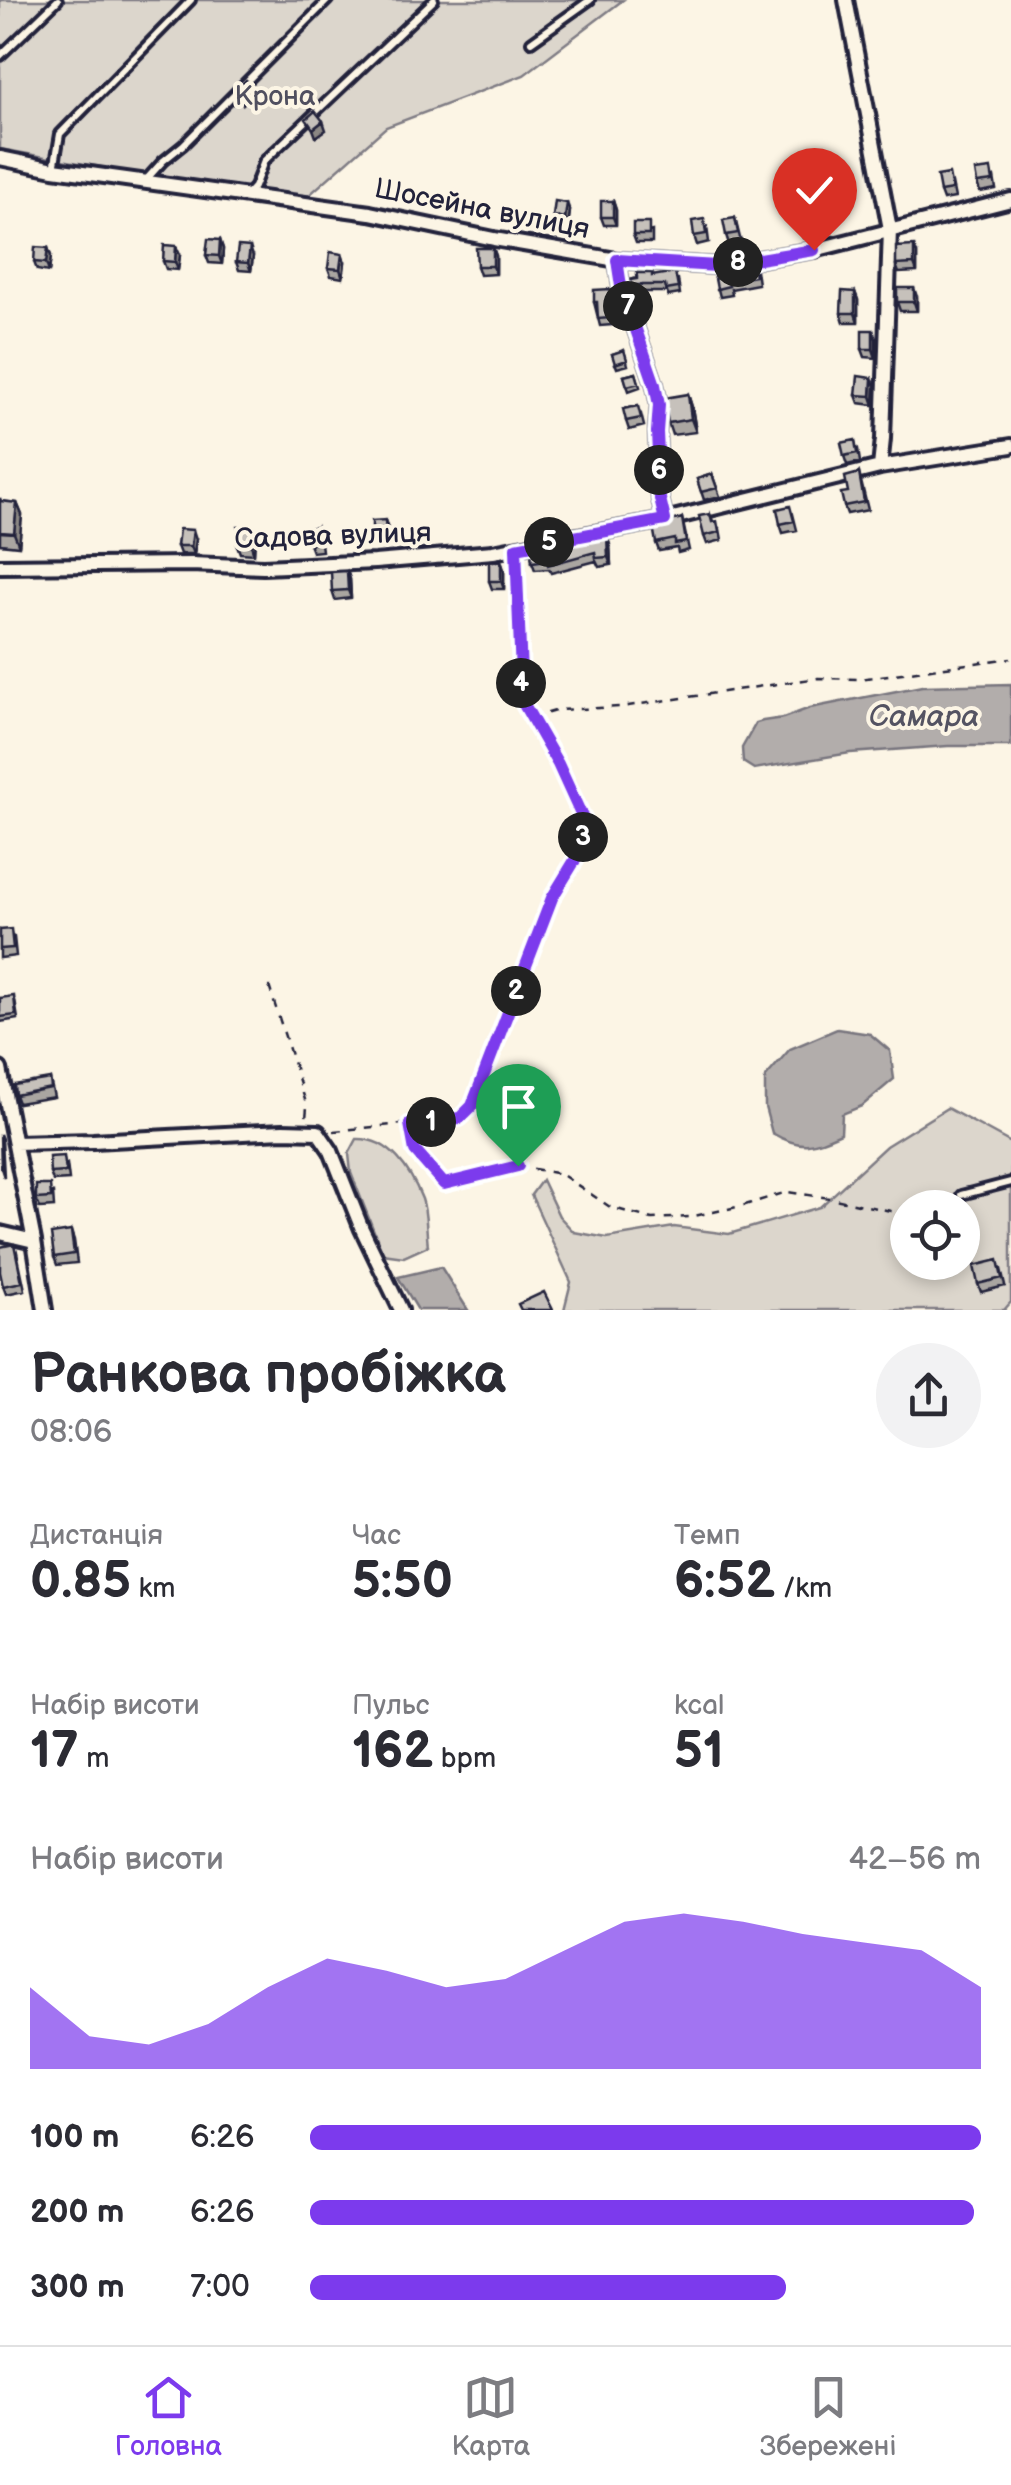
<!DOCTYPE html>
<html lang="uk">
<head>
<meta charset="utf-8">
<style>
  :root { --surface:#fff; --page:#f2f2f3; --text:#2b2b33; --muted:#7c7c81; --line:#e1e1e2; --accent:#7c3aed }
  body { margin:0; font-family:"Balsamiq Sans",sans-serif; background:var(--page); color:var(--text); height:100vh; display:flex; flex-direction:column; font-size:38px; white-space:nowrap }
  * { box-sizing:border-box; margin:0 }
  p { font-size:32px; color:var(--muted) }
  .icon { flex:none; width:55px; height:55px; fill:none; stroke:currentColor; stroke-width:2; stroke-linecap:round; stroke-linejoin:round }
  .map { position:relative; height:1310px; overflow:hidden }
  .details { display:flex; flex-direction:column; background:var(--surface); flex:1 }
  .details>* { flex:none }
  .fabs { position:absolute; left:890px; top:1190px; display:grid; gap:20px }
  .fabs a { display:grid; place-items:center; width:90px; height:90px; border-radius:50%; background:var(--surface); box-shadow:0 5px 15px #0003; font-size:50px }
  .pin { position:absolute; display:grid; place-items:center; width:85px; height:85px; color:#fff; margin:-102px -42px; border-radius:50% 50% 50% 0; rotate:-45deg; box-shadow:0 0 10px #0007 }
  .pin .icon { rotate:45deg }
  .km { position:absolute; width:50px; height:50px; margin:-25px; border-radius:50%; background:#222; color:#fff; font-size:28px; line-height:50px; text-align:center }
  .round { display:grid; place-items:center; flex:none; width:105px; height:105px; border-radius:52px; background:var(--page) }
  .head { display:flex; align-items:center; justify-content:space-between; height:170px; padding:0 30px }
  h1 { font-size:55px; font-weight:700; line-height:75px }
  .stats { display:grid; grid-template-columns:repeat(3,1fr); gap:15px; height:170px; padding:10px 30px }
  .stats div { display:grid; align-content:center }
  .stats b { font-size:50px; font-weight:700 }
  .stats small { font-size:28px; font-weight:400 }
  .stats p { font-size:28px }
  .chart { height:280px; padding:20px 30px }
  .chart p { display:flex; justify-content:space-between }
  .chart svg { width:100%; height:180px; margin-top:10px; fill:var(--accent); opacity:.7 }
  ul { padding:0 30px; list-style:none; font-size:32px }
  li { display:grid; grid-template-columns:160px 120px 1fr; align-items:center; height:75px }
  li i { height:25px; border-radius:12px; background:var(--accent) }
  .dock { display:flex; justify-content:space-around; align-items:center; height:140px; border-top:2px solid var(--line); background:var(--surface); font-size:28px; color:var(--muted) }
  .dock a { display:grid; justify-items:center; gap:5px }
  .dock .active { color:var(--accent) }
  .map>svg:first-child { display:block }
  .green { fill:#dcd6cc; stroke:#7f7c84; stroke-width:2.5; fill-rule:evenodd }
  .water { fill:#b2adab; stroke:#78757e; stroke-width:2.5 }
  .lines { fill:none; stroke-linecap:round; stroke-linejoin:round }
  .lane-casing { stroke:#22223b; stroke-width:14 }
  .street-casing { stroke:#22223b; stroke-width:20 }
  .path { stroke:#22223b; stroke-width:2.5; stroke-dasharray:8 8; stroke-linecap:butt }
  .lane { stroke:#fcf5e5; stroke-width:6 }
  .street { stroke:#fcf5e5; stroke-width:12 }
  .wall { fill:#aaa6a1; stroke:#22223b; stroke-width:2.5 }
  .shaded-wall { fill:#8b8783; stroke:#22223b; stroke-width:2.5 }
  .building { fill:#c6c1bb; stroke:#22223b; stroke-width:2.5 }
  .route-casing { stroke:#fff; stroke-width:20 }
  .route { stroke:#7c3aed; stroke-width:12 }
  .labels { text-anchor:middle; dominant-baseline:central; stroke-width:8; stroke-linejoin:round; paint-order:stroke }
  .park-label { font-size:28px; fill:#504f5f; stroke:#fcf5e5 }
  .street-label { font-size:28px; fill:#22223b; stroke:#fcf5e5 }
  .water-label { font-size:30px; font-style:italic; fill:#545362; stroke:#fcf5e5 }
</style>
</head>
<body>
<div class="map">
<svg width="1011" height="1310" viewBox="0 0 1011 1310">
  <rect width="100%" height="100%" fill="#fcf5e5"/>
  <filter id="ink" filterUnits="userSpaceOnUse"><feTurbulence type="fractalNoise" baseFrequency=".01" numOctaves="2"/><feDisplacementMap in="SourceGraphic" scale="20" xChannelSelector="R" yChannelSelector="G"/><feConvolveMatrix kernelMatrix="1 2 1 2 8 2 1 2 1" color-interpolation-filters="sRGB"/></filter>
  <g filter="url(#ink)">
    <path class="green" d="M0 0H623L524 75 386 127 307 197 146 175 0 149Z
      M947 1108 1011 1143V1302L1004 1310H564L571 1282 531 1195 542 1180 559 1216 574 1232 607 1238 674 1227 729 1234 820 1207 886 1146ZM908 1208H962V1262H908Z
      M357 1139C390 1138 411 1171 422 1199 427 1213 426 1231 428 1246L404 1257 383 1254 351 1173 349 1154Z"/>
    <path class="water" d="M1011 684V746H948L850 753 754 769 743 762 742 748 756 723 763 721 783 718 810 708 922 686Z
      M837 1029 870 1034 890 1051 894 1079 862 1106 842 1114 841 1133C812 1146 801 1150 772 1133L765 1107V1078L790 1049Z
      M441 1267 468 1310H418L398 1277Z"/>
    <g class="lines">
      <g class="lane-casing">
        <path id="lane" d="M531 42 590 0
          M0 56 58 0
          M54 169 60 134 191 0
          M144 182 163 161 183 145 328 0
          M246 196 254 187 264 161 434 0
          M961 1195 1011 1182"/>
      </g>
      <g class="street-casing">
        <path id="street" d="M846 0 890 229 883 439 880 467
          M0 158 54 169 370 213 494 239 617 260 717 266 814 250 1011 200
          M617 260 621 286 655 385 659 405 657 432 660 499 665 520
          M0 566 191 564 263 567 375 562 493 552 665 520 880 467 1011 446
          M0 1069 34 1241 45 1310
          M15 1143 93 1141 283 1131 318 1132 331 1151 362 1229 401 1310
          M0 1233 34 1241"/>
      </g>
      <path class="path" d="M532 718 558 710 621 707 818 678 859 679 1011 658
        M269 986 307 1106 306 1119
        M411 1126 415 1151 443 1183 518 1166 561 1174 610 1207 652 1219 689 1217 742 1206 787 1192 830 1198 900 1213 908 1211
        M334 1131 460 1118 472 1106 552 898 583 847 584 821 558 764 522 701 517 561
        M919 1208 954 1197"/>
      <use href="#lane" class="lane"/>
      <use href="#street" class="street"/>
    </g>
    <path class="wall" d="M994 177 996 189 980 192 977 183Z
      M952 183 955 198 943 200 940 192Z
      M613 201 616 210V225H604L601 217Z
      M570 211 568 226 556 225 553 216Z
      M735 218 741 242 729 244 726 235Z
      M813 220 815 236 803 238 800 229Z
      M707 227 709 242 697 245 694 236Z
      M652 231V243H636L633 235Z
      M220 240 223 249 222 264 209 263 206 255Z
      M48 248 51 256 49 272 37 270 34 262Z
      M493 248 496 256V274L480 275 477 266Z
      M917 254V272L899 273 896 265Z
      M180 255 178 270 166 269 163 261Z
      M253 256 251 271 239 270 236 262Z
      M345 262 343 278 331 276 328 268Z
      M756 270 758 284 731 289 732 295 720 297 714 273Z
      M652 273 654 276 678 279 680 294 668 296 667 292H634L630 280Z
      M855 292 858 300V322H844L841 313Z
      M612 296V325L600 326 594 302Z
      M917 297V311H900L897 302Z
      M876 339V358L865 357 862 349Z
      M624 350 628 365 617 368 612 354Z
      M636 373 640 387 629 391 624 376Z
      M872 378 875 386 874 405 859 403 856 395Z
      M688 394 692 407 696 432 672 435 668 423Z
      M641 414 644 426 629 430 626 421Z
      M858 449 860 462 847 465 844 456Z
      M859 473 868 510 847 514 844 506 848 492Z
      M712 474 720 496 704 500 697 479Z
      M0 498 1 501 17 503 22 515 19 546 0 544Z
      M710 514 713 521 720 529 722 540 707 544 704 536Z
      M793 514 797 530 783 533 780 524Z
      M682 518 689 550 678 553 677 548 659 551 656 543Z
      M317 527 320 535 322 551 312 552 309 544Z
      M388 529 389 545 375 546 372 537Z
      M255 535 254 554 240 553 237 545Z
      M607 536 610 545 611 565 599 567 596 561 551 573 549 569 535 570 532 562 557 549Z
      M196 539 194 554H180L177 546Z
      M501 561 504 570V589H492L489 581Z
      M347 571 350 579 351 598 335 600 332 591Z
      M0 930 14 937 16 956 0 958Z
      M0 998 15 1000 18 1019 0 1022Z
      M50 1079 54 1097 18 1103 15 1095Z
      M67 1164 69 1180 53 1181 50 1173Z
      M53 1193 54 1207 40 1208 36 1199Z
      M71 1231 74 1240 77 1263 57 1265 54 1257Z
      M17 1252 25 1290 6 1294 3 1286Z
      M1001 1269 1005 1286 981 1292 978 1284Z"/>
    <path class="shaded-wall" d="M251 85 254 93 243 104 240 96Z
      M323 121 326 130 316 137 313 129Z
      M613 201 616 210V225L613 217Z
      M567 203 570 211 568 226 565 218Z
      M220 240 223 249 222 264 219 256Z
      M176 246 180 255 178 270 175 262Z
      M914 246 917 254V272L914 264Z
      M250 247 253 256 251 271 248 263Z
      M48 248 51 256 49 272 46 263Z
      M493 248 496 256V274L493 266Z
      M342 254 345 262 343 278 340 269Z
      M914 288 917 297V311L914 302Z
      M610 289 612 296V325L610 318Z
      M855 292 858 300V322L855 313Z
      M873 330 876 339V358L873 349Z
      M872 378 875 386 874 405 871 396Z
      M688 394 692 407 696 432 691 419Z
      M17 503 22 515 19 546 14 533Z
      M385 520 388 529 389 545 386 537Z
      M252 527 255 535 254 554 251 545Z
      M193 530 196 539 194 554 191 546Z
      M607 536 610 545 611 565 608 557Z
      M501 561 504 570V589L501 581Z
      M347 571 350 579 351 598 348 590Z
      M0 1134 2 1139 4 1177 1 1168Z"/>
    <path class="building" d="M246 80 251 85 240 96 235 91Z
      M315 111 323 121 313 129 306 119Z
      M991 169 993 181 977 183 975 171Z
      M949 174 952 190 940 192 937 176Z
      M555 201 567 203 565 218 553 216Z
      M601 201H613V217H601Z
      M809 212 812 227 800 229 797 214Z
      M735 218 738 233 726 235 723 220Z
      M704 219 706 234 694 236 692 221Z
      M633 223H649V235H633Z
      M208 239 220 240 219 256 206 255Z
      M164 245 176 246 175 262 163 261Z
      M238 246 250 247 248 263 236 262Z
      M914 246V264L896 265V247Z
      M35 247 48 248 46 263 34 262Z
      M476 248H493V266H477Z
      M330 252 342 254 340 269 328 268Z
      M752 261 755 276 728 281 729 286 717 289 714 273 741 268 740 263Z
      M675 272 678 288 666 290 665 285H631L630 280 637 279V273H652V276Z
      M897 288H914V302H897Z
      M610 289V318L598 319 597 302H594V290Z
      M842 291 855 292V313H841Z
      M862 330H873V349H862Z
      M624 350 627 360 615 364 612 354Z
      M636 373 639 383 627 386 624 376Z
      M858 376 872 378 871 396 856 395Z
      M688 394 691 419 668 423 664 398Z
      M638 406 641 418 626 421 623 409Z
      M855 440 857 453 844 456 841 443Z
      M859 473 864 502 844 506 841 493 848 492 845 477Z
      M712 474 717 488 701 492 697 479Z
      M0 501 17 503 14 533 0 532Z
      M790 506 794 521 780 524 777 509Z
      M710 514 712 522 717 521 719 532 704 536 699 516Z
      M682 518 686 542 675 544V539L656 543 653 526Z
      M385 520 386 537H372V521Z
      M238 526 252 527 251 545H237Z
      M317 527 319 543 309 544 307 528Z
      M179 529 193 530 191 546H177Z
      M607 536 608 557 596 558 595 552 548 565 547 560 532 562 530 546 555 545 556 549 594 540V537Z
      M489 561H501V581H489Z
      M347 571 348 590 332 591 331 572Z
      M11 929 13 948 0 949V930Z
      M14 996 16 1015 0 1017V998Z
      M50 1079 51 1088 15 1095 14 1085Z
      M64 1156 66 1172 50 1173 49 1157Z
      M36 1185H50L51 1198 36 1199Z
      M71 1231 74 1254 54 1257 51 1234Z
      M14 1244 22 1282 3 1286 0 1272V1247Z
      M998 1260 1002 1278 978 1284 974 1266Z
      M544 1292 553 1310H521L518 1304Z"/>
  </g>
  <g class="lines" filter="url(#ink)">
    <g class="route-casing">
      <path id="route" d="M518 1166 444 1184 415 1151 410 1124 460 1118 472 1106 552 898 583 847 584 821 558 764 522 701 516 548 665 520 660 499 657 432 659 405 655 385 621 286 617 260 717 266 814 250"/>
    </g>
    <use href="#route" class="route"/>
  </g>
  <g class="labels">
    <g class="park-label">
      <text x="275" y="96">Крона</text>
    </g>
    <g class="street-label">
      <text transform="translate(482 209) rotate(11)">Шосейна вулиця</text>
      <text transform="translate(333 536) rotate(-2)">Садова вулиця</text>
    </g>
    <g class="water-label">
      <text x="924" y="717">Самара</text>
    </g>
  </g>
</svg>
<div class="fabs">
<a><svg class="icon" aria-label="locate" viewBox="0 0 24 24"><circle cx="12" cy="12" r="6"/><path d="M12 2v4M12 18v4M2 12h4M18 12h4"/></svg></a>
</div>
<div class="pin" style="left:518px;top:1166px;background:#1e9e55"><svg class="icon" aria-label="arrive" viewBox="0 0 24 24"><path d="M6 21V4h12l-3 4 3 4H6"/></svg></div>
<div class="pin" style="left:814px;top:250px;background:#d93025"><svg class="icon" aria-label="check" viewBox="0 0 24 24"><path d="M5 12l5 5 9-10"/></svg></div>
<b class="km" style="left:431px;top:1122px">1</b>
<b class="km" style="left:516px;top:991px">2</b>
<b class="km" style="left:583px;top:837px">3</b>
<b class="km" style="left:521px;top:683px">4</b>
<b class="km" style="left:549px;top:542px">5</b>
<b class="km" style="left:659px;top:470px">6</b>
<b class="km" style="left:628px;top:306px">7</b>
<b class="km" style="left:738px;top:262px">8</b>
</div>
<section class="details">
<div class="head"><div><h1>Ранкова пробіжка</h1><p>08:06</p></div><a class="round"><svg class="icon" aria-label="share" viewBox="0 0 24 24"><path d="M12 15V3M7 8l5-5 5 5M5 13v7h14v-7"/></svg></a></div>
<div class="stats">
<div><p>Дистанція</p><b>0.85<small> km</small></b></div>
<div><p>Час</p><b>5:50</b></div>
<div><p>Темп</p><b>6:52<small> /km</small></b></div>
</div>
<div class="stats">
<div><p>Набір висоти</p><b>17<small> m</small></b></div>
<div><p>Пульс</p><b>162<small> bpm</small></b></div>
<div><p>kcal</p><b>51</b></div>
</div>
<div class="chart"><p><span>Набір висоти</span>42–56 m</p>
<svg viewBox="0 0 160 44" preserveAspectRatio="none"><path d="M0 44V24L10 36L20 38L30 33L40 24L50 17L60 20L70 24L80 22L90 15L100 8L110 6L120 8L130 11L140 13L150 15L160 24V44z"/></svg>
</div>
<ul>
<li><b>100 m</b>6:26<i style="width:100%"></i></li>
<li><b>200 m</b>6:26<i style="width:99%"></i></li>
<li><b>300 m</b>7:00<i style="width:71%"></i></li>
</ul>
</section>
<nav class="dock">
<a class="active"><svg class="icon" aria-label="home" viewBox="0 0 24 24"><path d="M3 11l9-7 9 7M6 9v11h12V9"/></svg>Головна</a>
<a><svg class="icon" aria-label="map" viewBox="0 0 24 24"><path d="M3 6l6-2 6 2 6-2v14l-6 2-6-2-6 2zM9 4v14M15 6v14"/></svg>Карта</a>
<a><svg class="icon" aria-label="saved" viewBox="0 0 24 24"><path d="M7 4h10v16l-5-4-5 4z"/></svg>Збережені</a>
</nav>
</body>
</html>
